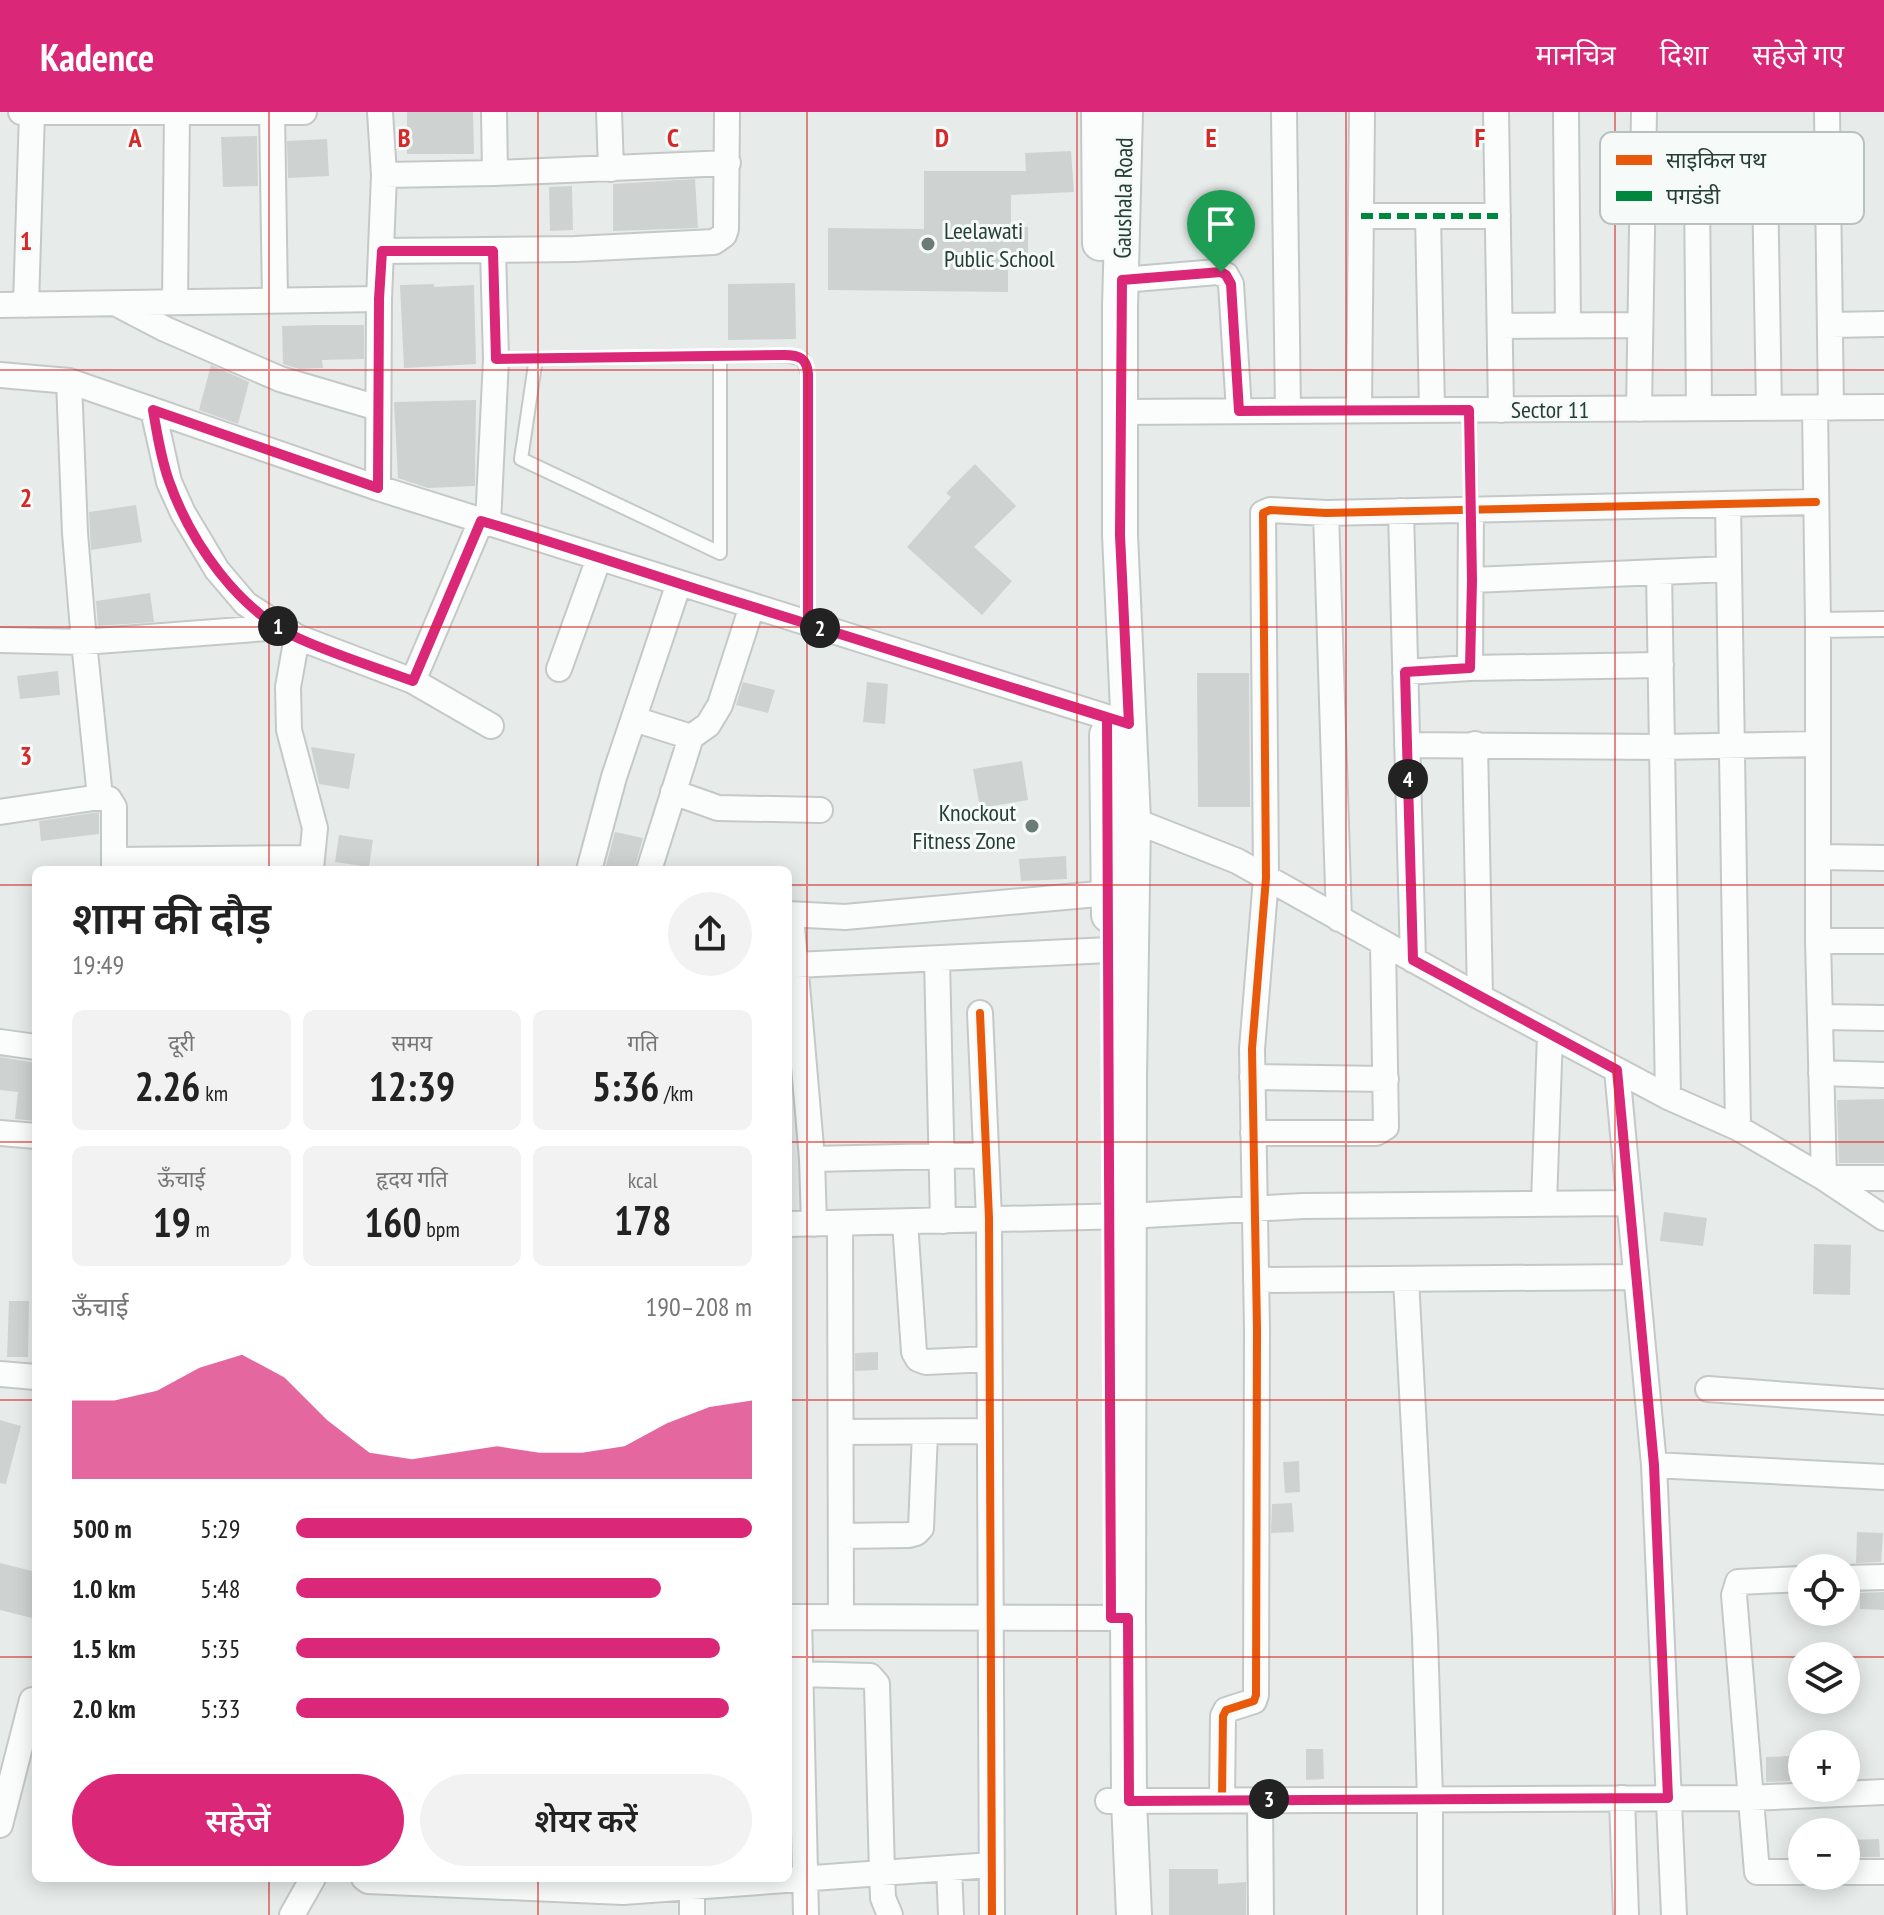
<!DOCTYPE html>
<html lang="hi">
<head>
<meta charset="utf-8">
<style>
  :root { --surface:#fff; --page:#f2f2f2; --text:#222; --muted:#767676; --accent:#db2777 }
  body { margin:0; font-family:"PT Sans Narrow","Noto Sans Devanagari",sans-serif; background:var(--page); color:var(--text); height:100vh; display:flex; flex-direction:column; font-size:30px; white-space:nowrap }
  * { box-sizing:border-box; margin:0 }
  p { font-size:26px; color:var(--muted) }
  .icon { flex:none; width:44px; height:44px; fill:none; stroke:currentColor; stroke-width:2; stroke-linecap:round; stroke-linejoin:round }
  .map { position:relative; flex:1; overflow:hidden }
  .details { position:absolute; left:32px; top:754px; width:760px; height:1016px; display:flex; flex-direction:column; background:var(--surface); border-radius:12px; box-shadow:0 4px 20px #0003 }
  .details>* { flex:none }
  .controls { position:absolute; left:1788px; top:1442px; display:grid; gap:16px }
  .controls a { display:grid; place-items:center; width:72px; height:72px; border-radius:50%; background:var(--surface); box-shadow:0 4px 20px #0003; font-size:40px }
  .pin { position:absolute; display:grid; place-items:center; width:68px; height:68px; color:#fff; margin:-82px -34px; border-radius:50% 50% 50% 0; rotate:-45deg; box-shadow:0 0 8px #0007 }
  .pin .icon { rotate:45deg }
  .km { position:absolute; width:40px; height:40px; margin:-20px; border-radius:50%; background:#222; color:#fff; font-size:22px; line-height:40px; text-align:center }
  .round { display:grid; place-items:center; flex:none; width:84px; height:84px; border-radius:42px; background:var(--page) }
  .summary { display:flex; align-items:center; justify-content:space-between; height:136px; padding:0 40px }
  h1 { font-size:44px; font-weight:600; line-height:60px }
  .figures { display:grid; grid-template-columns:repeat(3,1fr); gap:12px; height:136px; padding:8px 40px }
  .figures div { display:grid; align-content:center; border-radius:12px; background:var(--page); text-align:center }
  .figures b { font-size:40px; font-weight:600 }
  .figures small { font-size:22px; font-weight:400 }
  .figures p { font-size:22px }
  .chart { height:224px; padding:16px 40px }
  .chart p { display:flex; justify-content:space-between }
  .chart svg { width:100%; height:144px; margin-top:8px; fill:var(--accent); opacity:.7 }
  .cta { display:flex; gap:16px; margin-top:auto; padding:16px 40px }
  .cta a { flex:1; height:92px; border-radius:48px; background:var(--accent); color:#fff; font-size:32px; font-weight:600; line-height:92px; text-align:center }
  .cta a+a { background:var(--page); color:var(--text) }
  ul { padding:0 40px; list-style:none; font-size:26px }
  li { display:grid; grid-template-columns:128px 96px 1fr; align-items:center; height:60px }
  li i { height:20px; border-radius:10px; background:var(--accent) }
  header { display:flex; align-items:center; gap:48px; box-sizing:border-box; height:112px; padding:0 40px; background:var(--accent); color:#fff }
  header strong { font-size:38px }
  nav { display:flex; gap:44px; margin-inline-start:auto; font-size:28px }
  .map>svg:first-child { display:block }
  .building { fill:#ced3d1 }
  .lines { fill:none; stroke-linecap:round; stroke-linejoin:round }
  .lane-casing { stroke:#c4c9c7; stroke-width:16 }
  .street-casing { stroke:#c4c9c7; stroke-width:28 }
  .secondary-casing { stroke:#c3c9c7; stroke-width:38 }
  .lane { stroke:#fbfcfc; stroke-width:12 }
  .street { stroke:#fbfcfc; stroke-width:24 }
  .secondary { stroke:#fbfcfc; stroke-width:34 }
  .quiet { stroke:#00873e; stroke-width:6; stroke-dasharray:12 6; stroke-linecap:butt }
  .cycleway-casing { stroke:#f6faf8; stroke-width:13 }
  .cycleway { stroke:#e8590c; stroke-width:8 }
  .route-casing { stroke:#fff; stroke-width:16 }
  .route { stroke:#db2777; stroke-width:10 }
  .grid { fill:none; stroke:#d62828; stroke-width:2; stroke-opacity:0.55 }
  .poi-dot { fill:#697c76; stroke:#f6faf8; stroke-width:3 }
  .labels { text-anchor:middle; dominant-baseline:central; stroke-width:6; stroke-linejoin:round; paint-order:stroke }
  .street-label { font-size:24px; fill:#253f37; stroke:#f6faf8 }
  .poi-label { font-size:24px; fill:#253f37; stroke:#f6faf8; text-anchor:start }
  .key { fill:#f6faf8; stroke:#b7c2be; stroke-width:2 }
  .key-label { font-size:22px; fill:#253f37 }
  .grid-label { font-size:26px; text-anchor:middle; font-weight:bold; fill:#d62828; stroke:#f6faf8; stroke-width:6; stroke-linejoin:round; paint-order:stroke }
</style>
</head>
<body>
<header>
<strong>Kadence</strong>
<nav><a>मानचित्र</a><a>दिशा</a><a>सहेजे गए</a></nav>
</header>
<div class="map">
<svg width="1884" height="1803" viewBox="0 0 1884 1803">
  <rect width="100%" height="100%" fill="#e7ecea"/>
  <path class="building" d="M407 0H473L474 42H407Z
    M257 24 258 74 223 75 221 25Z
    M327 27 329 64 288 66 287 29Z
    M1071 39 1074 80 1011 83V115H1028V148H1008V180L828 178V116L924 117V59H1026L1025 41Z
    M695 67 698 116 613 119V72Z
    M572 74 573 118 550 119 549 75Z
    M795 171 796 227 728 228V172Z
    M434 172V175L474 173 476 252 404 256 400 173Z
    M321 213H364V247L322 248 323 256 299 257 283 252 282 214Z
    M211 253 249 270 238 312 199 298Z
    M476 288 475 374 428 376 398 366 394 290Z
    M975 352 1016 394 974 435 1012 469 982 503 907 435 951 385 946 381Z
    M136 393 142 430 91 438 89 400Z
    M150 481 154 510 98 514 96 489Z
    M58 559 60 583 20 587 17 564Z
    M1197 561H1249L1250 695H1198Z
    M743 570 775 578 768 601 736 593Z
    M867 570 888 572 885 612 863 610Z
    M311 635 355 642 349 677 319 672Z
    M1022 649 1028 688 980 696 973 657Z
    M99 700V722L41 729 39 709Z
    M615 720 643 726 634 758 605 757Z
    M339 723 373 728 369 755 335 750Z
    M1066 744 1067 767 1021 769 1019 747Z
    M0 945 36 951V1009L15 1007 18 980 0 978Z
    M1884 987V1051H1839L1837 988Z
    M1664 1100 1707 1106 1703 1134 1660 1129Z
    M1814 1132 1851 1133 1850 1183 1813 1182Z
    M9 1189H29L28 1245H7Z
    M878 1240V1258L855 1259V1241Z
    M0 1308 21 1314 6 1372 0 1371Z
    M1299 1349 1300 1380 1285 1381 1283 1350Z
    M1292 1391 1294 1420 1271 1421 1272 1392Z
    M1857 1420 1883 1421 1881 1450 1856 1451Z
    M0 1451 36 1460V1491L32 1506 0 1498Z
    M1884 1480V1498L1860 1497V1481Z
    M1306 1637H1323L1324 1667 1306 1668Z
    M1789 1644 1790 1669 1766 1670V1645Z
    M1879 1727 1880 1745H1846V1728Z
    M1169 1757H1218V1772L1246 1770V1803H1169Z"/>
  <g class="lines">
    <g class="lane-casing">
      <path id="lane" d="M536 246 521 347 720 441V244
        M496 247 784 243 803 247 808 262V512
        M1469 298 1471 398"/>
    </g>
    <g class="street-casing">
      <path id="street" d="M21 0H174
        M190 0H304
        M272 0 275 188
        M494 0 495 61
        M609 0 611 57
        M1284 0 1288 299
        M1496 0 1501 298
        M1566 0 1568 213
        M1827 0 1831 296
        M384 63 495 61 728 51
        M1765 72 1769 296
        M1697 78 1699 296
        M1361 104H1498
        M1428 104 1432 298
        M382 139 575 137 714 130 724 123 726 117 727 0
        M1122 168 1217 160 1226 163 1231 172 1239 299
        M175 190 177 0
        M0 193 379 187
        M26 193 32 0
        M119 193 165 217 280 267 378 296
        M1830 213 1884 212
        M1500 214 1638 213
        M0 263 69 269 378 376 379 187 384 63 380 0
        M69 269 75 421 84 530 100 685 109 687 114 695V758
        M1359 294 1362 0
        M1815 296 1818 513
        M1639 297 1644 0
        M153 298 169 370 183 401 217 458 246 492 297 525 413 569 491 614
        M1120 300 1884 295
        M378 376 1129 612
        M1728 392 1738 1016
        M1401 399 1413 848
        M1326 401 1339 807
        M488 411 496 247 493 139
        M1659 460 1729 457
        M1472 468 1659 460 1668 985
        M1884 512 1818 513V829L1824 1066H1884
        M297 525 288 575 289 618 315 716 312 746
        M0 528 84 530 281 515
        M1470 556 1471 398
        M559 557 599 446
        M1405 560 1470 556 1661 553
        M413 569 481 409
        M634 607 691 625
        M1475 632 1480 885
        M1407 633 1663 635 1818 632
        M673 680 718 696 820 698
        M0 700 100 685
        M1120 703 1237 749 1480 885 1668 985 1738 1016 1824 1066 1884 1106
        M1818 745 1884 746
        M115 748 312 746 311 758
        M589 758 614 665 679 471
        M649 758 691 625 708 613 720 593 752 494
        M788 802 845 805 1109 781
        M791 803 812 1047 814 1112
        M1818 829H1884
        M937 848 943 1109
        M796 853 1109 838
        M980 901 989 1106 992 1803
        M1820 905 1884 906
        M0 930 36 935
        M1617 958 1654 1353 1674 1803
        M1821 961 1884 963
        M1252 965 1386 967
        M0 1021 36 1024
        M1253 1021H1376L1386 1015 1383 831
        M812 1047 986 1043
        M1544 1091 1550 922
        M905 1110 914 1240 918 1247 926 1250 989 1247
        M840 1111 841 1505
        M788 1112 1128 1104 1303 1094 1628 1091
        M1406 1167 1425 1524 1430 1686V1803
        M1256 1168 1636 1165
        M0 1262 36 1265
        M1708 1277 1884 1290
        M841 1320 990 1319
        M1654 1353 1884 1365
        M841 1424 909 1423 916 1421 921 1416 925 1321
        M1846 1466 1884 1465
        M1802 1467 1738 1470 1734 1483 1757 1760H1802
        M788 1505 1128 1506
        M799 1505 806 1803
        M800 1562 870 1564 877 1572 882 1761 883 1786 890 1803
        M1622 1686 1626 1803
        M1222 1687 1223 1604 1226 1598 1254 1589 1256 1583 1257 1217 1252 937 1266 766 1263 401 1270 398 1326 401 1816 390
        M1260 1687 1261 1803
        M1108 1689 1749 1686 1884 1680
        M0 1713 32 1588H36
        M949 1756 951 1803
        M1846 1760H1884
        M364 1766 368 1769 623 1780 991 1753
        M292 1803 313 1766
        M692 1803V1766"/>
    </g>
    <g class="secondary-casing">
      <path id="secondary" d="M1099 0 1100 131
        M1125 0 1120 196V423L1133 708 1129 966 1128 1506 1129 1689 1134 1803
        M1107 623 1109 803"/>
    </g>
    <use href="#lane" class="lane"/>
    <use href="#street" class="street"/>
    <use href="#secondary" class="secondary"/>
    <path class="quiet" d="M1361 104H1498"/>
    <g class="cycleway-casing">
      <path id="cycleway" d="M980 901 989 1106 992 1803
        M1222 1687 1223 1604 1226 1598 1254 1589 1256 1583 1257 1217 1252 937 1266 766 1263 401 1270 398 1326 401 1816 390"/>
    </g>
    <use href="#cycleway" class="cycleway"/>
  </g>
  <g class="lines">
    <g class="route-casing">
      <path id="route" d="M1221 160 1122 168 1120 423 1129 612C992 569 855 527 718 484 639 459 561 432 481 409L413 569C375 555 335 543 298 526 238 498 191 431 169 369 161 346 157 322 153 298L378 376 379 187 382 139H493L496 247 784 243C799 243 807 246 808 262V512L1107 606 1111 1506H1128L1129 1689 1668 1686 1654 1353 1617 958 1413 848 1405 560 1470 556 1472 468 1469 298 1239 299 1231 172 1226 163 1221 160"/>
    </g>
    <use href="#route" class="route"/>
  </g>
  <path class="grid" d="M269 0V758M538 0V758M807 0V1803M1077 0V1803M1346 0V1803M1615 0V1803M0 258H1884M0 515H1884M0 773H36M788 773H1884M0 1030H36M788 1030H1884M0 1288H36M788 1288H1884M0 1545H36M788 1545H1802M1846 1545H1884M269 1766V1803M538 1766V1803"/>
  <g class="poi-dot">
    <circle cx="928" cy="132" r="8"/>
    <circle cx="1032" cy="714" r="8"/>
  </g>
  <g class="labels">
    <g class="street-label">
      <text transform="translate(1123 86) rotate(-89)">Gaushala Road</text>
      <text x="1550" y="297">Sector 11</text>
    </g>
    <g class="poi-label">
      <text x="944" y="118">Leelawati<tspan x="944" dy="28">Public School</tspan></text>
      <text x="1016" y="700" text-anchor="end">Knockout<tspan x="1016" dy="28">Fitness Zone</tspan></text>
    </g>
  </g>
  <rect x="1600" y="20" width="264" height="92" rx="12" class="key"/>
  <rect x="1616" y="43" width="36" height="10" fill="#e8590c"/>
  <rect x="1616" y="79" width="36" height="10" fill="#00873e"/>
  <g class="key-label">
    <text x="1666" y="56">साइकिल पथ</text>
    <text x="1666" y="92">पगडंडी</text>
  </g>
  <g class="grid-label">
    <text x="135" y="35">A</text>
    <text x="404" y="35">B</text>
    <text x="673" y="35">C</text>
    <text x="942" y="35">D</text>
    <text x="1211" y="35">E</text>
    <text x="1480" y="35">F</text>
    <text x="26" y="138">1</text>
    <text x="26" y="395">2</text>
    <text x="26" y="653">3</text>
  </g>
</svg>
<div class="controls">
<a><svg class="icon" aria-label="locate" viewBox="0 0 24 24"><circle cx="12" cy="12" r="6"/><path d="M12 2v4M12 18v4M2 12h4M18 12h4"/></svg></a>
<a><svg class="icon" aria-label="layers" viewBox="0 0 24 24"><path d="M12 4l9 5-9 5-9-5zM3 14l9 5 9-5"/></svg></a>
<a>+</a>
<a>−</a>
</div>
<div class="pin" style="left:1221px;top:160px;background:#1e9e55"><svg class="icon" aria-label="arrive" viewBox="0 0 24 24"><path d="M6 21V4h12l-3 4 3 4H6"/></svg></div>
<b class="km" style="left:278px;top:514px">1</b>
<b class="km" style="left:820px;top:516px">2</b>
<b class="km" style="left:1269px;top:1687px">3</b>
<b class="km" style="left:1408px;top:667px">4</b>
<section class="details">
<div class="summary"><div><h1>शाम की दौड़</h1><p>19:49</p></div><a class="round"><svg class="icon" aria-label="share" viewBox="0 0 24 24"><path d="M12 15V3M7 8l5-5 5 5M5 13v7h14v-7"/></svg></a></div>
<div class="figures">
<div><p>दूरी</p><b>2.26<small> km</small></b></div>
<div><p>समय</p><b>12:39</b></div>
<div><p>गति</p><b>5:36<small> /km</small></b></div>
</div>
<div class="figures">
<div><p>ऊँचाई</p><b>19<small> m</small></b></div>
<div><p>हृदय गति</p><b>160<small> bpm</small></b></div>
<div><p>kcal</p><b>178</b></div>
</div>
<div class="chart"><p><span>ऊँचाई</span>190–208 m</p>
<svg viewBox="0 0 160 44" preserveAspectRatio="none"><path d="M0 44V20L10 20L20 17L30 10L40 6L50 13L60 26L70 36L80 38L90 36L100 34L110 36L120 36L130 34L140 27L150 22L160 20V44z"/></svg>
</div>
<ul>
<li><b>500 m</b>5:29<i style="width:100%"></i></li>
<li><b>1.0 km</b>5:48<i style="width:80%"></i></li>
<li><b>1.5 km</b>5:35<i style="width:93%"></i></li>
<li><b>2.0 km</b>5:33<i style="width:95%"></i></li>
</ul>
<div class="cta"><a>सहेजें</a><a>शेयर करें</a></div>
</section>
</div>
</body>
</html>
